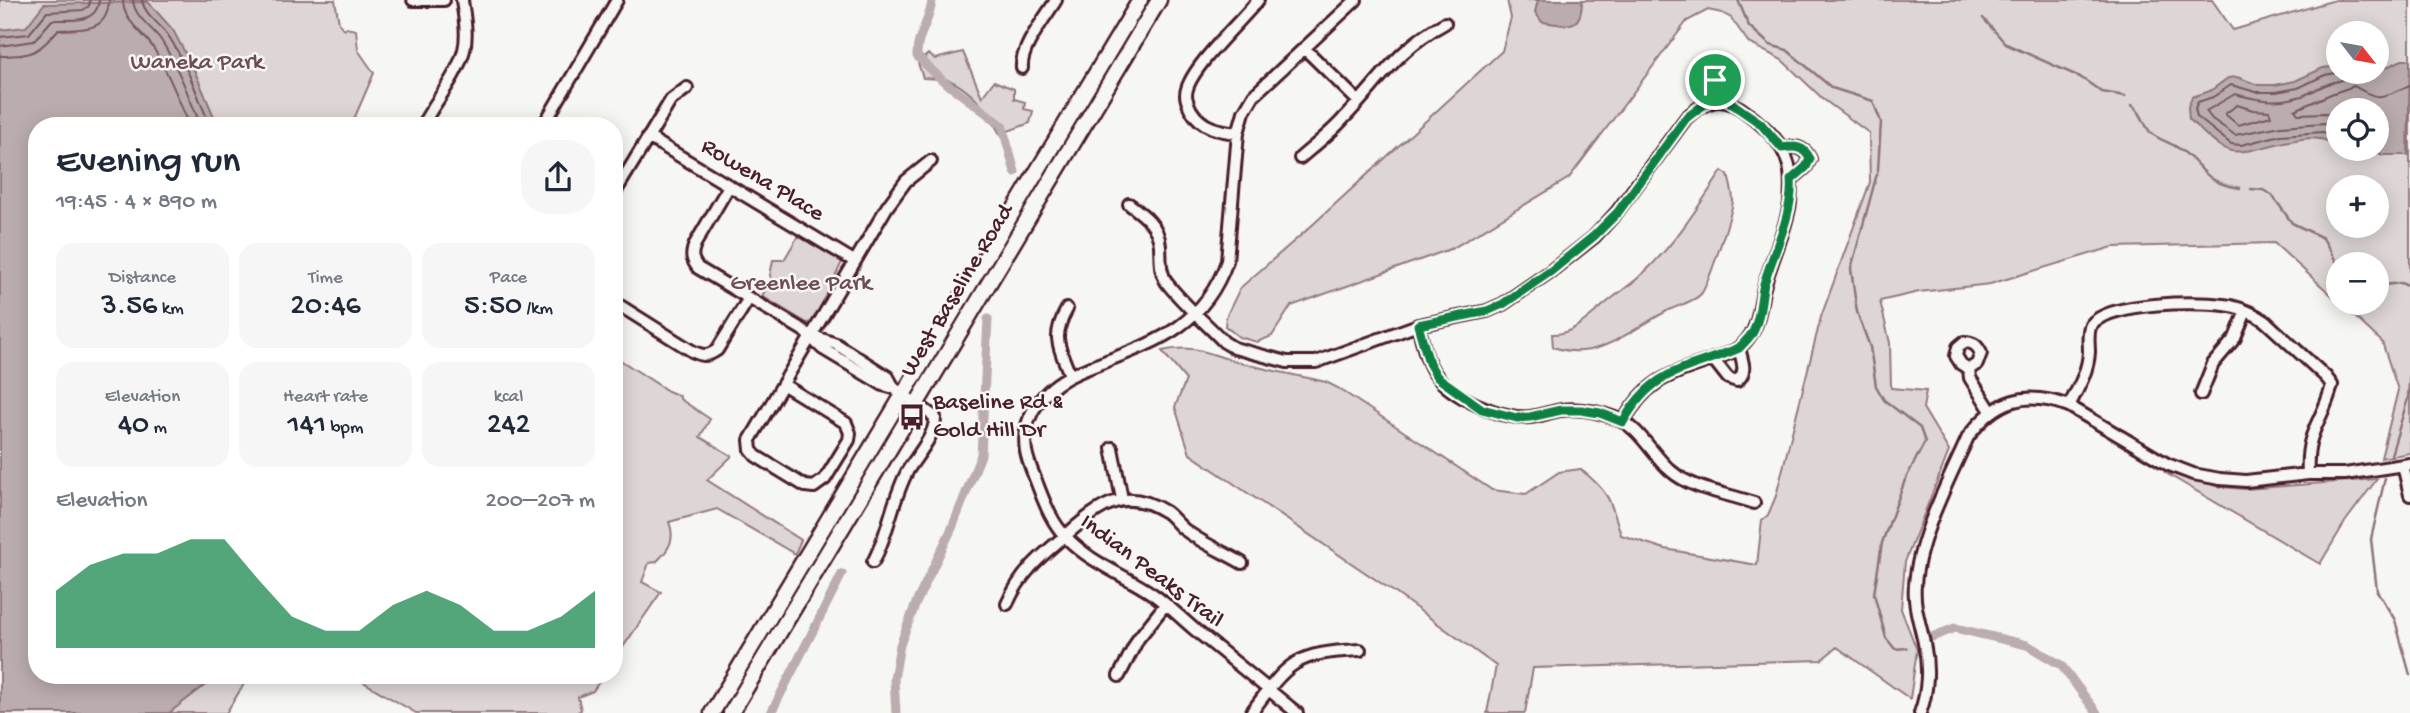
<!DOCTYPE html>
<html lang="en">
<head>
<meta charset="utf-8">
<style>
  :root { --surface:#fff; --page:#f6f6f7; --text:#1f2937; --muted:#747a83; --accent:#0b8043 }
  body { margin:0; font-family:"Gochi Hand",sans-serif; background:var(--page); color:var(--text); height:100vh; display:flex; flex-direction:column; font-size:26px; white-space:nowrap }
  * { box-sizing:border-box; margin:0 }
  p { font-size:23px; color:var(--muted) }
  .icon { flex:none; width:38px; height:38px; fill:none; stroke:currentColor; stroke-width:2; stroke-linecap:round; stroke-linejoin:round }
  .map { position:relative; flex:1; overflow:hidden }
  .drawer { position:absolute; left:28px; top:117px; width:595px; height:567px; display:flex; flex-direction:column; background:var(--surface); border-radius:28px; box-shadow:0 4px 18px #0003 }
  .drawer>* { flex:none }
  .needle { width:46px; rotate:121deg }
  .tools { position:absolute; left:2326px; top:21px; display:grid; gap:14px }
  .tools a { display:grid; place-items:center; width:63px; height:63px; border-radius:50%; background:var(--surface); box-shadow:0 4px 18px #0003; font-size:35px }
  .pin { position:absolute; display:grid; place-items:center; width:60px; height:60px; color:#fff; margin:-30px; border:4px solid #fff; border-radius:50%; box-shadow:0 2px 7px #0007 }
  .round { display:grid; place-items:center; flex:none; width:74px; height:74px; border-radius:28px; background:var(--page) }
  .overview { display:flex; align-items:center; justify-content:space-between; height:119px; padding:0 28px }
  h1 { font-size:38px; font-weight:600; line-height:52px }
  .figures { display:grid; grid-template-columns:repeat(3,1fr); gap:10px; height:119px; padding:7px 28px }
  .figures div { display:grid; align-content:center; border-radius:18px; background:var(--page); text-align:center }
  .figures b { font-size:30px; font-weight:600 }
  .figures small { font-size:19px; font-weight:400 }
  .figures p { font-size:19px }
  .chart { height:196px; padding:14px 28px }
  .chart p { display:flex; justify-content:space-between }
  .chart svg { width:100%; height:126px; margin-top:7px; fill:var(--accent); opacity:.7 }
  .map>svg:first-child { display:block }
  .green { fill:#ddd6d5; stroke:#947a80; stroke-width:2; fill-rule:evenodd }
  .water { fill:#bbadae; stroke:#8e747a; stroke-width:2; fill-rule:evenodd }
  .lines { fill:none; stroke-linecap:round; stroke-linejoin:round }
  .shore { stroke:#77585f; stroke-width:2 }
  .stream { stroke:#8e747a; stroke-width:2.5 }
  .canal { stroke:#bbadae; stroke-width:9 }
  .street-casing { stroke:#4a1f2b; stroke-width:16 }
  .secondary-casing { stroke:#4a1f2b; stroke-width:19 }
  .street { stroke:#f6f6f2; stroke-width:10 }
  .secondary { stroke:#f6f6f2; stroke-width:14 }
  .route-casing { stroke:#fff; stroke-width:14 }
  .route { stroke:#0b8043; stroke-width:9 }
  .labels { text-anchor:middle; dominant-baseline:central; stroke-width:5; stroke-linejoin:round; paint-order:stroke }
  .park-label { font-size:24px; fill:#6f4d56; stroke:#f6f6f2 }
  .street-label { font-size:24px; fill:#4a1f2b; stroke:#f6f6f2 }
  .poi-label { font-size:24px; fill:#4a1f2b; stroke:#f6f6f2; text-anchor:start }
</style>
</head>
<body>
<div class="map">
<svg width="2410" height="713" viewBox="0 0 2410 713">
  <rect width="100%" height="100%" fill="#f6f6f2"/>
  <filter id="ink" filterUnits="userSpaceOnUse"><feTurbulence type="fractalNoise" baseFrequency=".0143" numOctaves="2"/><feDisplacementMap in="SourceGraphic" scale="14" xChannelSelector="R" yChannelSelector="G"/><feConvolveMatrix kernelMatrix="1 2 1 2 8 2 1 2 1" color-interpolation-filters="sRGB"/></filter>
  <g filter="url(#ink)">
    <path class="green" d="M0 0H335L339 23 344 30 346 28 356 30 358 50 374 73 354 119 358 126H37V676H249L226 713H0Z
      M1507 0H2212L2233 30 2335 0H2410V453L2381 458 2398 390 2382 342 2340 303H2376V264H2338V301L2274 243 2113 247 1990 284 1919 292 1880 301 1890 343 1891 388 1926 391 1923 408 1949 451 1905 562 1901 609 1917 650 1910 699 1837 647 1821 660 1533 668 1525 713H1487L1496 666 1394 592 1190 454 1175 407 1186 380 1162 351C1193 344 1206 353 1235 361 1265 370 1296 375 1326 382L1338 388 1492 490 1526 494 1559 472 1580 469C1609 491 1611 501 1621 535L1665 549 1757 565 1762 520 1768 515 1776 496 1821 317 1870 182 1869 133 1823 99 1782 60 1749 43 1731 18 1722 13 1708 10 1687 21 1569 178 1453 248 1291 306 1272 336 1257 342 1239 337 1225 326 1226 317 1240 288 1308 229 1502 51 1511 18ZM2338 33H2376V72H2338ZM2338 110H2376V149H2338ZM2338 187H2376V226H2338Z
      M963 52 982 97 994 81 1014 89V99L1025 102 1024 109 1033 111 1030 123 1000 134C989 113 972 91 951 81 943 78 932 79 923 78L918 63 928 54 935 59Z
      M1722 171 1728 175C1730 183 1733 193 1733 201 1732 213 1708 286 1701 294 1694 302 1676 306 1667 311 1630 330 1597 363 1553 347L1552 334C1571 335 1585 320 1599 309 1611 298 1625 289 1638 278 1672 248 1697 209 1722 171Z
      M798 236 842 262 817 316 812 322 807 323 762 296 772 278 770 276 773 260H784Z
      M614 356 668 391 680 396V399L710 419 700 437 732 456 707 480 801 540 795 554 717 509 669 522C676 539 669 550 656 562L649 563 642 582 661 592 614 660Z
      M2164 472 2222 487 2245 489 2377 479 2345 522 2320 564Z
      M353 676H603L593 691 578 697 581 710 576 713H416Z"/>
    <path class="water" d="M1538 0H1582C1582 32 1566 25 1542 22L1535 12Z
      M148 2 173 30 195 72 218 126H37V676H217L169 713H0V30L26 27 44 4Z
      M2402 60H2410L2408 155H2383L2374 151 2339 150C2315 119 2254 160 2228 150 2214 145 2200 129 2189 119L2188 107 2192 97 2210 91 2228 78 2237 77 2258 85H2275L2295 81 2323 68 2338 66V72H2376ZM2338 110H2376V149H2338Z"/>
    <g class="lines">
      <path class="shore" d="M123 0C123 21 141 30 152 46 168 70 178 99 190 126
        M133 0C134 17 152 27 161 40 178 67 189 97 201 126
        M142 0C144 14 160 24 168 35 186 63 198 96 210 126
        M0 37 29 34 47 12 83 10 89 6 90 0
        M0 46 34 41 52 20C70 19 97 25 99 0
        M0 56C34 55 36 54 58 30 82 29 108 33 109 0
        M2237 105 2253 110 2269 111 2271 116 2238 125 2225 114Z
        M2338 117 2326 113 2298 114 2295 110 2331 94 2354 86C2382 103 2381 96 2410 86
        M2338 128 2325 123 2281 126 2235 135 2212 119 2206 111 2235 94C2257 100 2278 104 2302 96 2311 93 2319 87 2328 84 2338 80 2345 82 2352 72
        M2338 138 2323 132 2281 135 2241 145 2231 144 2197 117 2195 108 2198 102 2213 97 2231 85 2256 92H2276L2298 88 2325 75 2341 72"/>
      <path class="stream" d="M1738 0 1749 26 1770 45 1787 50 1832 88 1873 101 1881 122 1878 170 1851 269 1857 312 1870 347 1876 386 1884 400 1920 428 1925 442 1905 480 1882 543 1874 594 1886 638 1895 649 1907 648
        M1983 18 2006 44 2080 77 2102 92 2125 96
        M2132 105C2144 115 2143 123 2150 132 2156 139 2170 142 2178 148 2206 166 2200 182 2240 188
        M2251 189 2263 190 2272 195 2292 223 2323 238 2338 265
        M2376 286 2401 283 2410 287
        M2391 455 2408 398 2410 368
        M2385 478 2371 539 2377 591 2395 620 2410 675"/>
      <path class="canal" d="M932 0C931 20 916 36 917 56L942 80 1002 125 1015 172
        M1932 637 1955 628 2027 645 2061 665 2097 713
        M771 713 842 574
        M896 713 894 679 900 645 916 603 952 528 981 455 988 319"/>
      <g class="street-casing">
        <path id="street" d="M413 0H444
          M1304 48 1358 101
          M1022 68C1020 48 1046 17 1056 0
          M1705 104 1704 90 1709 82 1715 80C1726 86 1729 92 1731 103
          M424 126 426 119C438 98 458 74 464 50 468 34 464 16 462 0
          M543 126 617 0
          M1238 133C1219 131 1202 128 1191 110 1189 106 1186 100 1186 95 1186 71 1242 21 1258 0
          M648 137 854 261
          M1782 148C1795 146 1804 146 1810 159L1806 167 1791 180
          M1300 158C1315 145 1331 133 1344 118 1380 81 1397 49 1445 23
          M729 186 695 244C691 254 691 259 698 268L803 330 823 349 883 385 894 388 935 417C936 435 917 455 908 470 892 499 889 533 873 562
          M614 194 671 100 687 88
          M1129 204C1144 215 1159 226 1160 246 1161 260 1159 271 1167 283 1183 304 1206 323 1224 342L1234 348 1287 362H1316L1418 325 1487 311 1503 304 1551 271 1594 237 1617 212 1686 118C1707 99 1723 94 1747 113 1765 127 1783 142 1789 166 1792 178 1791 191 1790 203 1786 230 1772 258 1765 284 1760 299 1761 316 1753 331 1750 336 1745 343 1740 347 1731 354 1717 358 1706 362 1665 375 1645 383 1623 422
          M614 302 692 351C702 356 707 357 717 350L749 298
          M1067 309C1051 337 1059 347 1070 375
          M1418 325C1423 342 1425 361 1436 375 1451 397 1503 420 1530 417 1540 416 1550 412 1561 410 1580 407 1600 412 1618 419 1640 428 1653 456 1671 471 1693 490 1727 493 1754 503
          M813 336 836 344 888 377 894 388
          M1713 359 1728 378 1737 381C1748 372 1742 361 1739 348
          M1969 369 1961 364 1956 356 1958 347 1964 342C1973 342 1977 345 1981 353L1977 364 1969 369 1970 378 1991 411
          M784 385 846 423 850 433 849 440 825 479 814 487 805 486 756 456 751 450 750 440 887 207 906 181 931 161
          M2201 394 2213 364 2235 338 2246 311
          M2069 406C2078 388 2088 372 2089 352 2089 343 2087 332 2091 325 2108 301 2204 301 2231 306 2244 309 2255 314 2265 321L2326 377 2332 385C2323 422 2305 430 2308 474
          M1112 448 1122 499
          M2403 465 2410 495
          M1007 604C1021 572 1040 557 1066 535 1099 507 1123 485 1166 512 1173 517 1178 525 1185 530 1202 543 1223 552 1242 563
          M1119 676 1138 639 1165 605
          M1251 713C1289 661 1295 653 1360 650
          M1297 713C1263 685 1229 657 1194 629 1181 618 1168 605 1154 595 1125 575 1090 563 1066 537 1052 523 1045 504 1038 486 1034 475 1028 463 1026 451 1020 413 1048 384 1081 371 1145 345 1202 333 1227 261L1238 133 1244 112 1254 95 1356 0
          M1920 713C1928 692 1929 666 1924 643 1920 623 1913 605 1915 585 1918 538 1949 480 1968 437 1996 399 2025 390 2069 406L2167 464 2193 474 2220 479 2246 481 2308 474H2345L2410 464"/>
      </g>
      <g class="secondary-casing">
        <path id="secondary" d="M712 713 1140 0
          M731 713 1159 0"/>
      </g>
      <use href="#street" class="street"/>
      <use href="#secondary" class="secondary"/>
    </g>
  </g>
  <g class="lines" filter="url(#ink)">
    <g class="route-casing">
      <path id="route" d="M1715 80C1726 86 1729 92 1731 103L1760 123 1782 148C1795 146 1804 146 1810 159L1806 167 1791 180C1794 212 1773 253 1764 284 1760 300 1761 317 1753 332 1749 338 1744 343 1739 348 1686 371 1654 367 1623 422L1600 413 1581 410H1561L1530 417 1517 418 1482 409 1437 377 1429 363 1418 325 1487 311 1503 304 1551 271 1594 236 1618 212 1686 118 1705 104 1704 90 1709 82Z"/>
    </g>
    <use href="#route" class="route"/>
  </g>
  <defs>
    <g id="bus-bare" transform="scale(2.1)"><path d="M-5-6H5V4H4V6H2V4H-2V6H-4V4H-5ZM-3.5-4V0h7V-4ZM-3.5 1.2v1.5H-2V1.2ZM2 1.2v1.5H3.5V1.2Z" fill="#4a1f2b" stroke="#f6f6f2" stroke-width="2.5" paint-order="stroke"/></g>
  </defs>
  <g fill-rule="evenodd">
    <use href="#bus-bare" x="912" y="417"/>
  </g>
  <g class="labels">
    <g class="park-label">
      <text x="197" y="63">Waneka Park</text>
      <text x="801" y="284">Greenlee Park</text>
    </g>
    <g class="street-label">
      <text transform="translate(762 181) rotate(31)">Rowena Place</text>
      <text transform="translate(958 291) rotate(-59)">West Baseline Road</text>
      <text transform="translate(1151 572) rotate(37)">Indian Peaks Trail</text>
    </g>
    <g class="poi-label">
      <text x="933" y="403">Baseline Rd &amp;<tspan x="933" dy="28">Gold Hill Dr</tspan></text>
    </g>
  </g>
</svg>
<div class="tools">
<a><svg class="needle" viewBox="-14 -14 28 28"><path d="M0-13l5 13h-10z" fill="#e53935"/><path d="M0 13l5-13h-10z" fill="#747a83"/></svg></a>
<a><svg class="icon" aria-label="locate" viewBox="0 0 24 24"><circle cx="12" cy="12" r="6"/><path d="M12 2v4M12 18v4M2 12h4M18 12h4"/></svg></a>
<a>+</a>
<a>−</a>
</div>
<div class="pin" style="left:1715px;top:80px;background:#1e9e55"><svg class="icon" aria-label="arrive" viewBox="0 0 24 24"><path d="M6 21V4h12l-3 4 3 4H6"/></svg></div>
<section class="drawer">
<div class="overview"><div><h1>Evening run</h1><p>19:45 · 4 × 890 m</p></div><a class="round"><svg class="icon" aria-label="share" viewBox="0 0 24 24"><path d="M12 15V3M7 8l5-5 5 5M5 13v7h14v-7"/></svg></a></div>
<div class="figures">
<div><p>Distance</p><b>3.56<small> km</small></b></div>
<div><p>Time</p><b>20:46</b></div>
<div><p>Pace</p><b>5:50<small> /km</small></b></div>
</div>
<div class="figures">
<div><p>Elevation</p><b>40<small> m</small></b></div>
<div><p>Heart rate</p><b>141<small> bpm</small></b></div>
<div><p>kcal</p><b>242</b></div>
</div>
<div class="chart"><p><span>Elevation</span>200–207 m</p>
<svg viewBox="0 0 160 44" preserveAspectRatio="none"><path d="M0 44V24L10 15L20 11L30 11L40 6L50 6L60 20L70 33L80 38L90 38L100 29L110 24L120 29L130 38L140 38L150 33L160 24V44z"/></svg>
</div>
</section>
</div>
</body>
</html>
